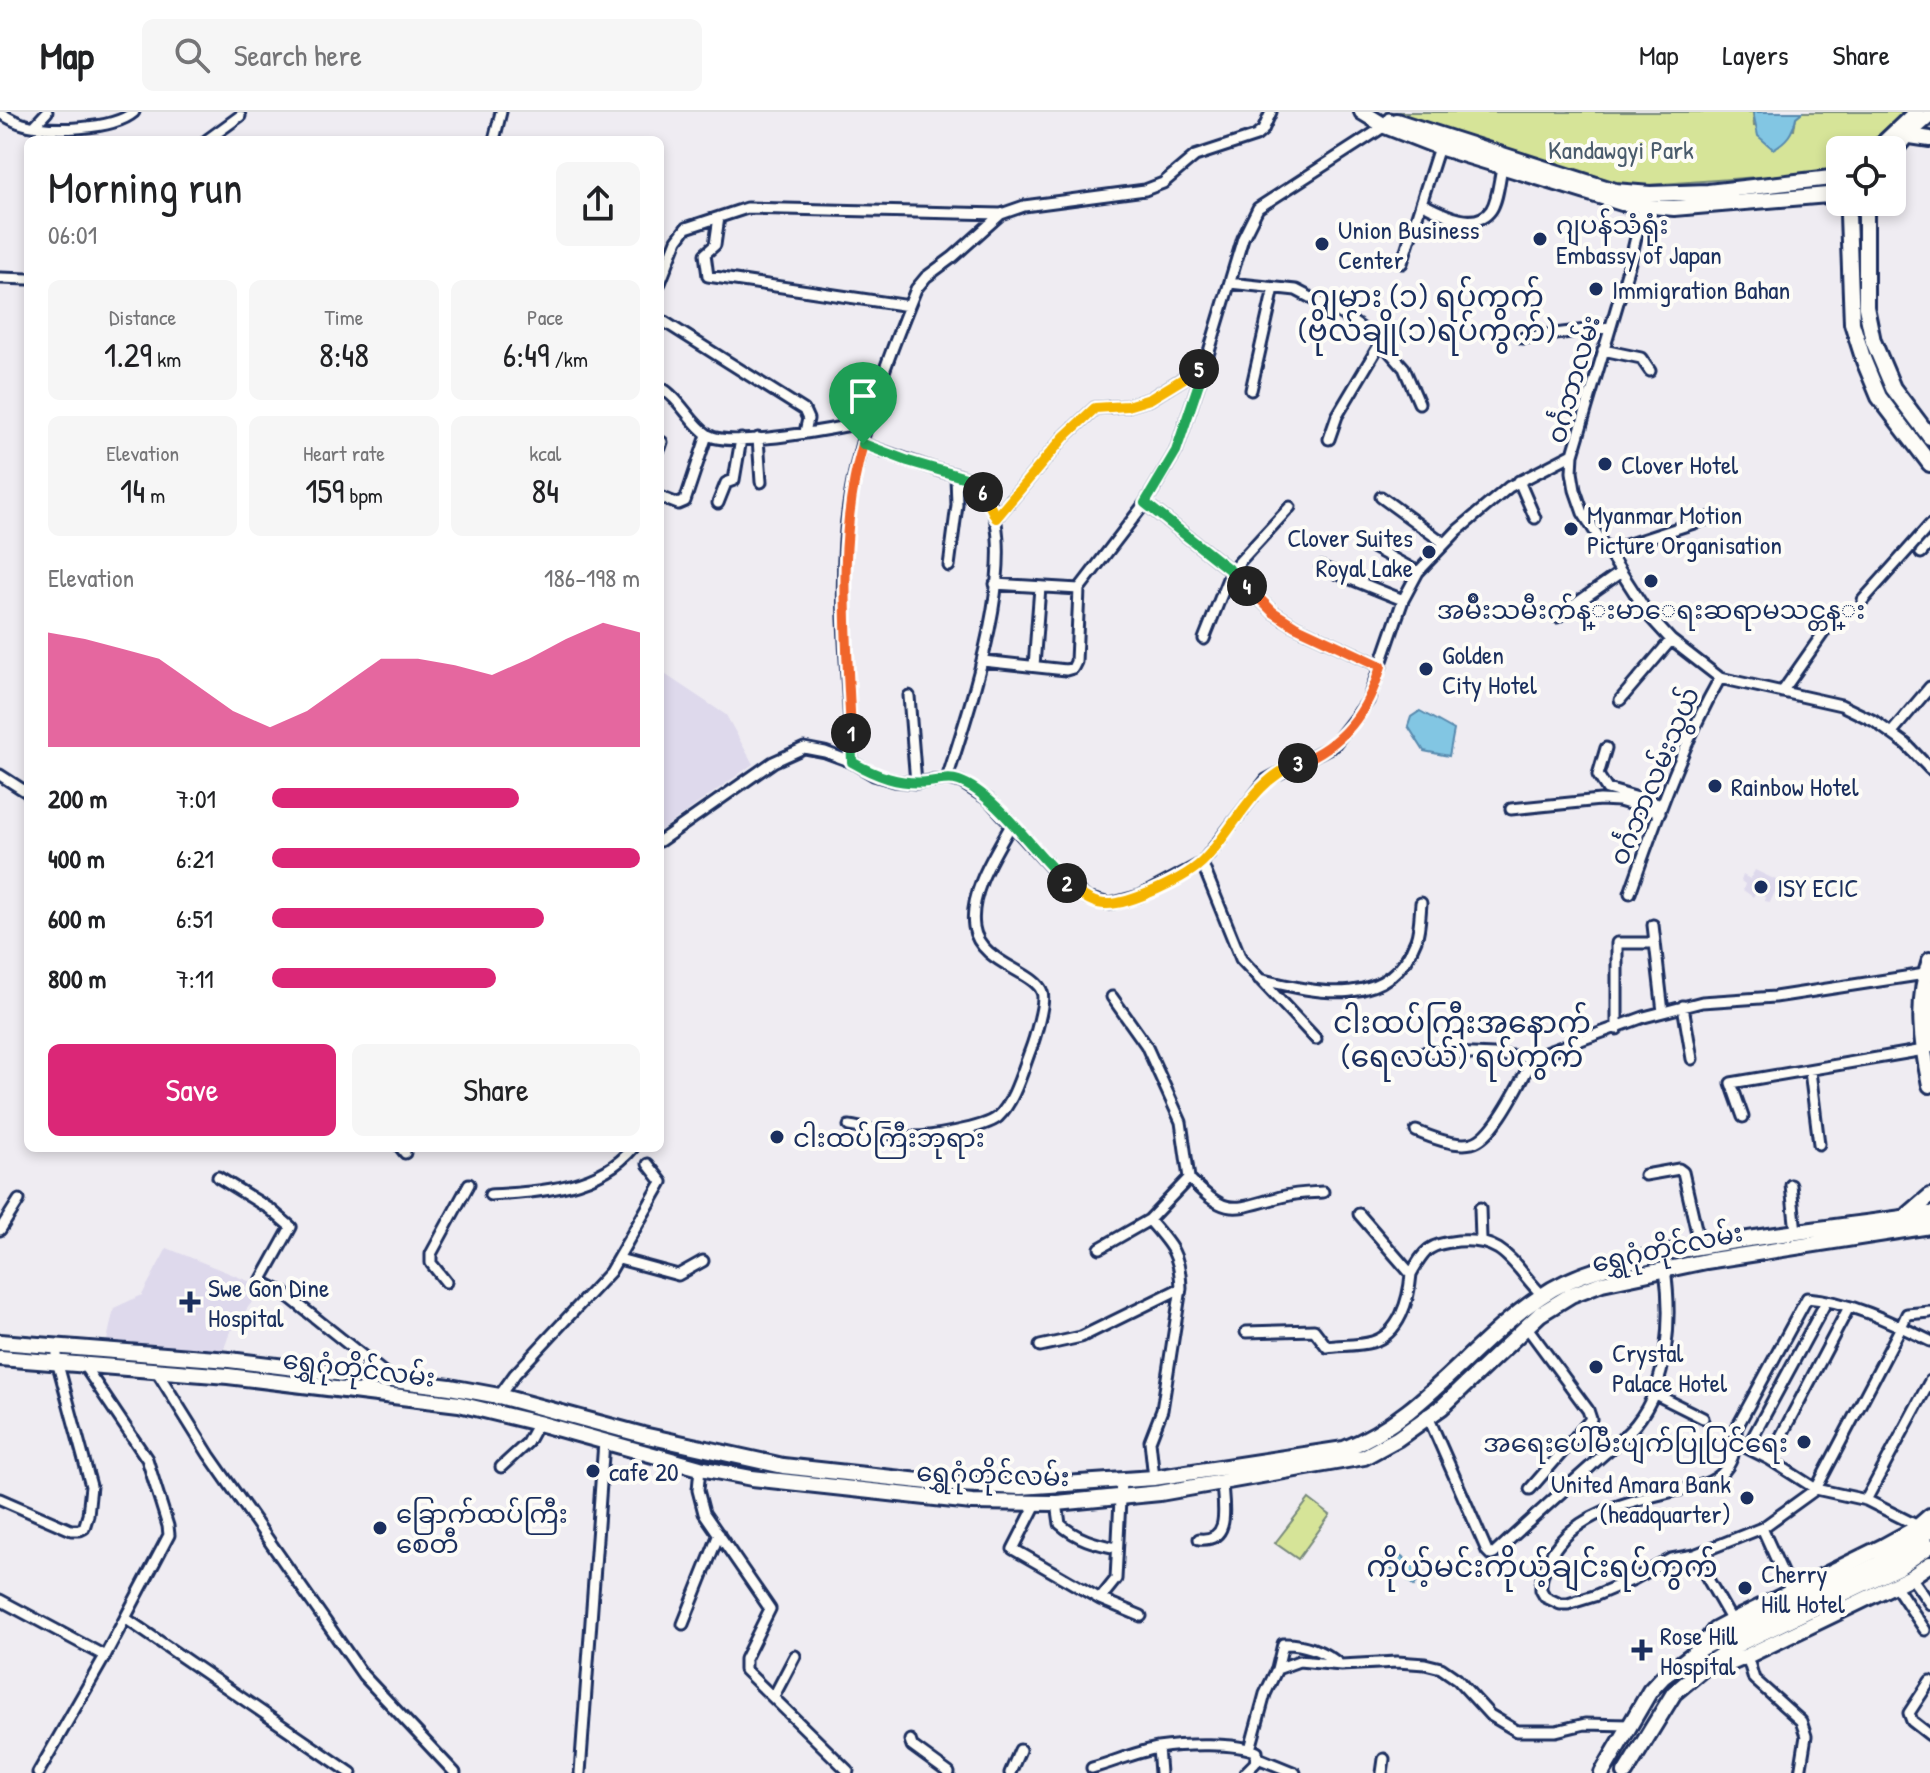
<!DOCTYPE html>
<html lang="en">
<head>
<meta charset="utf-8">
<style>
  :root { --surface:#fff; --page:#f6f6f6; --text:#202124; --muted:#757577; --line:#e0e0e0; --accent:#db2777 }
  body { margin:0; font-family:"Patrick Hand","Noto Sans Myanmar",sans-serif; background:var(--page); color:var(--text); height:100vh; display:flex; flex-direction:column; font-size:30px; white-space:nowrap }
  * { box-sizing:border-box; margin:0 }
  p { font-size:26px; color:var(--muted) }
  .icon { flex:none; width:44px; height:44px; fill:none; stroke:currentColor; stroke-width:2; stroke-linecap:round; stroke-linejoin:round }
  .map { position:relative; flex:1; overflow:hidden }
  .sheet { position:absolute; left:24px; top:24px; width:640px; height:1016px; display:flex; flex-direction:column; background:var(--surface); border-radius:12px; box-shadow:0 4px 12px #0003 }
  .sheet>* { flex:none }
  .controls { position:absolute; left:1826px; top:24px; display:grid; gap:16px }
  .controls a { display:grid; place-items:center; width:80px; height:80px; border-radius:12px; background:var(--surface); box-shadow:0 4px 12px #0003; font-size:40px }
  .pin { position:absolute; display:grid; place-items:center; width:68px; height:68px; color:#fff; margin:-82px -34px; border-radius:50% 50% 50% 0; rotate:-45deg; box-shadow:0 0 8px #0007 }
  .pin .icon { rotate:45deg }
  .km { position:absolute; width:40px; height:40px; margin:-20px; border-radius:50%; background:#222; color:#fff; font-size:22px; line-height:40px; text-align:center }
  .round { display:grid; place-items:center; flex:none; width:84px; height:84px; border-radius:12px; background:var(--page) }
  .headline { display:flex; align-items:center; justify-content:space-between; height:136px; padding:0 24px }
  h1 { font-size:44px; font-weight:600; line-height:60px }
  .stats { display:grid; grid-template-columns:repeat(3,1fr); gap:12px; height:136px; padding:8px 24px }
  .stats div { display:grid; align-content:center; border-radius:12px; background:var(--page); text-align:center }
  .stats b { font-size:34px; font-weight:600 }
  .stats small { font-size:22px; font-weight:400 }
  .stats p { font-size:22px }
  .chart { height:224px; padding:16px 24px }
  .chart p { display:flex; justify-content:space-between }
  .chart svg { width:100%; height:144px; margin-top:8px; fill:var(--accent); opacity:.7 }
  .action { display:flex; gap:16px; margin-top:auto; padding:16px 24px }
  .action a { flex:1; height:92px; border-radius:12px; background:var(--accent); color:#fff; font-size:32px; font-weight:600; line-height:92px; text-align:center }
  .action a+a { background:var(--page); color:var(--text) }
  ul { padding:0 24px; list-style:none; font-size:26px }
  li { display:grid; grid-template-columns:128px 96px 1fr; align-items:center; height:60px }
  li i { height:20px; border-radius:10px; background:var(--accent) }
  header { display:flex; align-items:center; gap:48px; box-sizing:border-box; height:112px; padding:0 40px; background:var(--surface); border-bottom:2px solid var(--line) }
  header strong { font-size:38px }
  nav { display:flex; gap:44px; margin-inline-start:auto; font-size:28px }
  .search { width:560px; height:72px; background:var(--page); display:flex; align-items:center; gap:20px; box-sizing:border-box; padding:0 28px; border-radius:12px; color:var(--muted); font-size:30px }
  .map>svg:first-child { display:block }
  .built { fill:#ded9ec }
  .green { fill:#d6e498; stroke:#788a7b; stroke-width:2 }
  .water { fill:#82c6e3; stroke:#598aae; stroke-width:2 }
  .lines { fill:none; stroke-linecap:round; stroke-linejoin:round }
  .street-casing { stroke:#1b2f5e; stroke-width:15 }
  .secondary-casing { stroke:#1b2f5e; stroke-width:20 }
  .primary-casing { stroke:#1b2f5e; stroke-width:20 }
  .street { stroke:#fdfcf7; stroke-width:9 }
  .secondary { stroke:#fdfcf7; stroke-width:14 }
  .primary { stroke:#fdfcf7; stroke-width:14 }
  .split-1-casing { stroke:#fff; stroke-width:16 }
  .split-2-casing { stroke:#fff; stroke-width:16 }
  .split-3-casing { stroke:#fff; stroke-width:16 }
  .split-4-casing { stroke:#fff; stroke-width:16 }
  .split-5-casing { stroke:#fff; stroke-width:16 }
  .split-6-casing { stroke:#fff; stroke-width:16 }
  .split-7-casing { stroke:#fff; stroke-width:16 }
  .split-1 { stroke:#f0652b; stroke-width:10 }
  .split-2 { stroke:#22a559; stroke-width:10 }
  .split-3 { stroke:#f5b400; stroke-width:10 }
  .split-4 { stroke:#f0652b; stroke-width:10 }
  .split-5 { stroke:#22a559; stroke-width:10 }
  .split-6 { stroke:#f5b400; stroke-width:10 }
  .split-7 { stroke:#22a559; stroke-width:10 }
  .poi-dot { fill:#1b2f5e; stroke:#fdfcf7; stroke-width:3 }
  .labels { text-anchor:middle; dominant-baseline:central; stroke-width:8; stroke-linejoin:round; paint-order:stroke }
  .park-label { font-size:26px; fill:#4a5c6c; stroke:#fdfcf7 }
  .poi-label { font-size:26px; fill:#1b2f5e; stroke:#fdfcf7; text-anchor:start }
  .street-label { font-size:26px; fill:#1b2f5e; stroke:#fdfcf7 }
  .quarter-label { font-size:30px; fill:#1b2f5e; stroke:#fdfcf7 }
</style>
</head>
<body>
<header>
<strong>Map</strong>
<div class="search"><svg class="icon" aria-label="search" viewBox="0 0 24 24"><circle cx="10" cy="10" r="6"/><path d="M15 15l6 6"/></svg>Search here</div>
<nav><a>Map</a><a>Layers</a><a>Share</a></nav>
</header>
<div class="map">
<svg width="1930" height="1661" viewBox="0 0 1930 1661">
  <rect width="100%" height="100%" fill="#efecf2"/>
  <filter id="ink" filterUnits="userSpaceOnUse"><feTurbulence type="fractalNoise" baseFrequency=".0125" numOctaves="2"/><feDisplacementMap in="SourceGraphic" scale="16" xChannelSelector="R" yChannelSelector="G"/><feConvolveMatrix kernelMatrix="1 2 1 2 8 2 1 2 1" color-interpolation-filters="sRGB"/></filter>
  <g filter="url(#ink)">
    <path class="built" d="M660 559 726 603 753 652 660 719Z
      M1755 758 1780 770 1770 790 1764 789 1765 785 1756 780 1753 785 1743 778 1745 772 1741 769 1743 763 1750 767Z
      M167 1136 263 1175 230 1220 221 1245 106 1233 114 1196 142 1183Z"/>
    <path class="green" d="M1385 0H1753L1754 14 1794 18 1796 5 1802 0H1904L1862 38H1840V56L1828 60 1620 75Z
      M1309 1387 1330 1403 1298 1447 1275 1431Z"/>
    <path class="water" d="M1802 0 1796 5C1793 21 1787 29 1773 37L1758 24 1753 0Z
      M1420 599 1454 618 1449 644 1424 639 1408 614 1411 605Z
      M1395 1439 1424 1461 1414 1474 1398 1459 1385 1456 1382 1451 1385 1447 1389 1448Z"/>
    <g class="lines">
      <g class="street-casing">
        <path id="street" d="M0 1C7 5 15 10 23 12 49 20 113 18 134 0
          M35 13 47 0
          M207 28 240 4
          M494 28 501 0
          M1421 91C1439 100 1475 121 1491 98 1498 88 1499 68 1502 56
          M1644 92 1630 150 1573 342 1572 360 1575 378 1583 401 1650 505 1671 528 1720 566 1841 593 1874 609 1906 632 1930 657
          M719 105 715 133 705 142 708 164 909 194
          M1402 151 1439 35
          M0 166 28 167
          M660 171 677 128 686 116 747 96 1001 102
          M1230 171 1296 178 1340 201 1381 230 1404 256 1419 291
          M660 207 804 298 808 307 805 320
          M1523 226 1610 215
          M1603 238 1641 246 1650 259
          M660 275C680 286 690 311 708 323 731 337 840 316 868 309
          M1251 278 1274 176
          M758 326 761 370
          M1329 327 1337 304 1381 230
          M863 332C888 341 913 350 938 358 950 362 968 364 978 373 1031 423 966 605 947 667
          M660 336 662 330
          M1519 369 1535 406
          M660 385 678 392 685 389 707 323
          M1381 385 1444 431
          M718 391 726 371 734 368 741 327
          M1145 391 1231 459 1273 500 1295 514 1381 554
          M996 406 1064 325 1095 296 1127 294 1150 287 1205 253
          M1365 431 1418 460
          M1608 439 1709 406
          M1921 441 1930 431
          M949 454 957 393 956 364
          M1321 455 1403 488
          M995 472 1079 477
          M1079 477 1145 391 1176 339 1205 253 1243 126 1258 96 1385 14 1389 6
          M1863 488 1930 413
          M1557 505 1621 460
          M1204 527 1231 459 1290 395
          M983 549 1066 558 1073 556 1076 550 1079 477
          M1034 554 1040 475
          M1782 580 1824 520
          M909 584 916 671
          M1620 588 1671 528
          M1892 620 1930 575
          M1606 636 1598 663 1607 677 1662 693
          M852 650C849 568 836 474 849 393 860 319 888 245 916 177L926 165 953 145 1001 102 1024 94 1145 78 1163 71 1195 44 1256 24 1263 18 1271 0
          M0 663 28 681
          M1511 697 1600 688 1619 689 1660 701
          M660 729 773 650 804 636 825 640 852 650 874 663 895 669 916 671 947 667 961 670 989 688 1056 761 1087 786 1110 792 1140 784 1202 751 1266 668 1334 633 1368 589 1403 488 1418 460 1458 418 1509 375 1573 342
          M1202 751 1241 847 1316 927
          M1630 781C1656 708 1682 633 1720 566
          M1653 813 1663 900
          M1259 867C1317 881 1389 899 1416 828 1420 817 1420 802 1421 791
          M1112 885 1146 933 1181 1010 1189 1066
          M1683 894 1692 947
          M1617 917V831H1653
          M1407 942 1432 940 1534 945 1644 905 1702 890 1775 885 1925 862
          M1810 959 1819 1032
          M1743 1005 1731 971 1924 938
          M849 1014C869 1017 889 1023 909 1025 927 1026 985 1016 998 1005 1014 990 1022 960 1030 939 1034 929 1046 889 1042 880 1035 859 979 851 974 815 969 780 995 742 1011 713
          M1416 1019C1430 1025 1456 1035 1472 1031 1495 1026 1522 966 1534 945
          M401 1036 405 1041
          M1645 1063 1679 1057 1683 1060 1700 1134
          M218 1065 270 1097 291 1115 261 1169 284 1181 393 1268
          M1791 1073 1796 1120
          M490 1083C539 1080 599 1077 633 1036
          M1480 1096 1481 1127
          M1149 1108C1171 1133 1180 1142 1181 1176L1162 1298 1150 1329 1154 1366
          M0 1118 19 1088
          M1100 1136 1149 1108 1189 1066C1229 1108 1235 1096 1285 1084 1297 1081 1310 1081 1323 1080
          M619 1147 678 1163 703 1149
          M1411 1162C1425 1137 1429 1132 1458 1129 1506 1125 1513 1154 1542 1183
          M446 1170 431 1151V1142L469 1072
          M1930 1200 1907 1202 1901 1215 1816 1377 1762 1416 1694 1443 1671 1447 1634 1467 1594 1484 1568 1492H1560L1545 1485 1541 1478C1540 1464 1547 1450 1554 1438 1580 1399 1632 1389 1674 1379 1691 1376 1714 1373 1725 1358 1734 1348 1737 1330 1736 1317L1807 1186C1849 1189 1893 1211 1930 1229
          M1526 1214 1588 1298 1591 1307 1530 1377
          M1246 1220 1314 1218 1327 1235C1341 1233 1358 1234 1372 1230 1400 1222 1409 1187 1411 1162L1359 1102
          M1040 1234 1081 1225 1181 1176
          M156 1258 209 1343 363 1563 455 1661
          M1653 1281 1703 1306
          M497 1287 515 1262 610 1160 662 1070 648 1052
          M1427 1302 1487 1439 1491 1443 1494 1442C1526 1412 1558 1383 1591 1354 1605 1340 1624 1327 1636 1312 1669 1271 1672 1206 1665 1157
          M1737 1331 1769 1347 1816 1377 1866 1388 1918 1414
          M1747 1336 1826 1190
          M1769 1347 1849 1195
          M501 1355 527 1331 538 1311
          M700 1356 698 1378 704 1401 770 1497 745 1547V1558L848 1659
          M0 1387 71 1418H80L84 1416 88 1403 91 1374 57 1249V1234
          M1866 1388 1930 1269
          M1057 1391 1060 1412C1077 1427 1095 1432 1117 1436
          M1036 1392 1013 1437 1100 1487 1141 1504
          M1762 1416 1791 1480
          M1199 1427C1232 1430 1223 1393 1222 1371
          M1694 1443 1732 1509
          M1911 1465 1930 1492
          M1895 1473 1925 1518
          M1100 1487 1116 1467 1121 1368
          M0 1488 105 1544
          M125 1506 351 1661
          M683 1512 719 1422
          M1747 1544 1754 1567 1801 1609 1806 1624 1800 1661
          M1277 1557 1299 1549 1341 1553 1397 1550 1425 1552 1441 1556 1457 1567 1490 1603 1517 1619H1556L1585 1612 1629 1613
          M1930 1569 1909 1601 1912 1609 1930 1623
          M774 1584 795 1544
          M910 1628 912 1634 949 1661
          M1158 1636 1160 1661
          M1250 1637 1265 1582 1277 1557 1283 1532C1303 1531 1323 1539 1338 1551
          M1258 1646 1295 1661
          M1092 1656C1114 1650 1136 1640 1158 1636 1182 1632 1236 1630 1257 1640L1255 1651 1245 1661
          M38 1661 105 1544 169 1423 168 1414 147 1347 83 1252
          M580 1661 604 1330
          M1010 1661 1020 1638
          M1382 1661 1384 1647"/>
      </g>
      <g class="secondary-casing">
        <path id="secondary" d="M1897 22 1930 27
          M1930 848C1916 889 1921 931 1930 973
          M1701 1536 1715 1518 1732 1509 1884 1434 1915 1417 1930 1404
          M1712 1549 1733 1550 1747 1544 1911 1465 1930 1452"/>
      </g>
      <g class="primary-casing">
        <path id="primary" d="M1362 0 1385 14 1439 35 1622 91 1674 96 1840 82
          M1396 9 1615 79 1650 82 1708 80 1840 65
          M1876 38 1916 0
          M1892 41 1907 23 1930 3
          M1850 90 1848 103 1852 211 1864 249 1879 285 1930 352
          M1866 90V195L1873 229 1893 276 1930 325
          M1930 875 1928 902 1930 933
          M1909 1102 1930 1084
          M0 1230 229 1248 450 1275 499 1284 643 1323 783 1354 938 1371 1020 1375 1154 1366 1344 1337C1422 1307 1471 1231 1540 1185 1579 1158 1625 1150 1671 1140 1757 1123 1844 1115 1930 1102
          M0 1246 228 1264 459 1292 538 1311 700 1356 752 1366 972 1390 1057 1391 1160 1381 1364 1345 1397 1327 1442 1295 1540 1202 1571 1183 1602 1171 1706 1149 1930 1114
          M1602 1661 1650 1579 1663 1565 1701 1536 1878 1452 1930 1419
          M1625 1661 1674 1581 1712 1549 1739 1532 1899 1455 1930 1434"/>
      </g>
      <use href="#street" class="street"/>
      <use href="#secondary" class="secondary"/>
      <use href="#primary" class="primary"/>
    </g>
  </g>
  <g class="lines" filter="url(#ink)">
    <g class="split-1-casing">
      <path id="split-1" d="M851 621C847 524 836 427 863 332"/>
    </g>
    <g class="split-2-casing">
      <path id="split-2" d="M851 621 852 650C876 664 900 673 928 670 939 669 948 665 959 669 995 681 1037 744 1067 771"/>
    </g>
    <g class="split-3-casing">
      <path id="split-3" d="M1067 771C1077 780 1090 791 1104 792 1128 794 1189 765 1205 747 1236 715 1253 668 1298 651"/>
    </g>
    <g class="split-4-casing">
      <path id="split-4" d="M1247 474 1273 500 1295 514 1381 554C1368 600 1343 633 1298 651"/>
    </g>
    <g class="split-5-casing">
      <path id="split-5" d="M1199 257 1205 253 1176 339 1145 391 1231 459 1247 474"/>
    </g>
    <g class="split-6-casing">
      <path id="split-6" d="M983 380 996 406 1064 325 1095 296 1127 294 1150 287 1199 257"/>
    </g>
    <g class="split-7-casing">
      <path id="split-7" d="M863 332 908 349 969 367 983 380"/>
    </g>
    <use href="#split-1" class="split-1"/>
    <use href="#split-2" class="split-2"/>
    <use href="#split-3" class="split-3"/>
    <use href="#split-4" class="split-4"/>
    <use href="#split-5" class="split-5"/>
    <use href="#split-6" class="split-6"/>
    <use href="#split-7" class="split-7"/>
  </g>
  <g class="poi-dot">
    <circle cx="1540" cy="127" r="8"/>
    <circle cx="1322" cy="132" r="8"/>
    <circle cx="1596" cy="177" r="8"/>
    <circle cx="1605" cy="352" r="8"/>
    <circle cx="1571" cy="417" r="8"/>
    <circle cx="1429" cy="440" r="8"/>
    <circle cx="1651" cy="469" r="8"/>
    <circle cx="1426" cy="557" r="8"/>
    <circle cx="1715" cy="674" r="8"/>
    <circle cx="1761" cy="775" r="8"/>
    <circle cx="777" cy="1025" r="8"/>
    <path d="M186 1178h8v8h8v8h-8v8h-8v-8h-8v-8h8z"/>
    <circle cx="1596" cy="1255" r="8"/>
    <circle cx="1804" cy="1330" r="8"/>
    <circle cx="593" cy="1359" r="8"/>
    <circle cx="1747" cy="1386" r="8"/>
    <circle cx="380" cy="1416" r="8"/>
    <circle cx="1745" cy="1476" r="8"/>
    <path d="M1638 1526h8v8h8v8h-8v8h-8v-8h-8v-8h8z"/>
  </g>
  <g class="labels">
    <g class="park-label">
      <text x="1621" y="37">Kandawgyi Park</text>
    </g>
    <g class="poi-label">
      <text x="1556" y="112">ဂျပန်သံရုံး<tspan x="1556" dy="30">Embassy of Japan</tspan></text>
      <text x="1338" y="117">Union Business<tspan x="1338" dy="30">Center</tspan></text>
      <text x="1612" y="177">Immigration Bahan</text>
      <text x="1621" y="352">Clover Hotel</text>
      <text x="1587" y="402">Myanmar Motion<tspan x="1587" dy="30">Picture Organisation</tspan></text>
      <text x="1413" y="425" text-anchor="end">Clover Suites<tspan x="1413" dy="30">Royal Lake</tspan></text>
      <text x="1651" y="497" text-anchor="middle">အမ်ိဳးသမီးက်န္းမာေရးဆရာမသင္တန္း</text>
      <text x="1442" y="542">Golden<tspan x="1442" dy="30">City Hotel</tspan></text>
      <text x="1731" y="674">Rainbow Hotel</text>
      <text x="1777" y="775">ISY ECIC</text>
      <text x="793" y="1025">ငါးထပ်ကြီးဘုရား</text>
      <text x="208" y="1175">Swe Gon Dine<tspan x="208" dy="30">Hospital</tspan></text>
      <text x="1612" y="1240">Crystal<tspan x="1612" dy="30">Palace Hotel</tspan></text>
      <text x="1788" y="1330" text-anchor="end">အရေးပေါ်မီးပျက်ပြုပြင်ရေး</text>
      <text x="609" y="1359">cafe 20</text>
      <text x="1731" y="1371" text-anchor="end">United Amara Bank<tspan x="1731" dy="30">(headquarter)</tspan></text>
      <text x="396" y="1401">ခြောက်ထပ်ကြီး<tspan x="396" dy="30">စေတီ</tspan></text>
      <text x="1761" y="1461">Cherry<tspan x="1761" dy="30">Hill Hotel</tspan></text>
      <text x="1660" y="1523">Rose Hill<tspan x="1660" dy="30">Hospital</tspan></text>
    </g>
    <g class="street-label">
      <text transform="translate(1573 267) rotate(-74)">ဝင်္ဂဘာလမ်း</text>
      <text transform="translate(1654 664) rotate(-67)">ဝင်္ဂဘာလမ်းသွယ်</text>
      <text transform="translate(1667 1135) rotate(-12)">ရွှေဂုံတိုင်လမ်း</text>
      <text transform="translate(359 1256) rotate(7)">ရွှေဂုံတိုင်လမ်း</text>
      <text transform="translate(993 1362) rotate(2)">ရွှေဂုံတိုင်လမ်း</text>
    </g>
    <g class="quarter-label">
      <text x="1427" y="184">ဂျမား (၁) ရပ်ကွက်<tspan x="1427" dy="34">(ဗိုလ်ချို(၁)ရပ်ကွက်)</tspan></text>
      <text x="1462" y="910">ငါးထပ်ကြီးအနောက်<tspan x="1462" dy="34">(ရေလယ်) ရပ်ကွက်</tspan></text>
      <text x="1542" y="1454">ကိုယ့်မင်းကိုယ့်ချင်းရပ်ကွက်</text>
    </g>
  </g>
</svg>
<div class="controls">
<a><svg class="icon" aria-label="locate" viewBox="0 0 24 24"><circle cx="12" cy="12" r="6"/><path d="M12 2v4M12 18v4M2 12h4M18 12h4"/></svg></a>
</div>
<div class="pin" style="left:863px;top:332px;background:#1e9e55"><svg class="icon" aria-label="arrive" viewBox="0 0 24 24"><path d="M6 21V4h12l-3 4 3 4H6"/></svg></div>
<b class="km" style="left:851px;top:621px">1</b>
<b class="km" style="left:1067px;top:771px">2</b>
<b class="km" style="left:1298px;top:651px">3</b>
<b class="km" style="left:1247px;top:474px">4</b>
<b class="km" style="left:1199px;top:257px">5</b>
<b class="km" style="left:983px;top:380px">6</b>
<section class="sheet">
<div class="headline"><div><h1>Morning run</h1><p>06:01</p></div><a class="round"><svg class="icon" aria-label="share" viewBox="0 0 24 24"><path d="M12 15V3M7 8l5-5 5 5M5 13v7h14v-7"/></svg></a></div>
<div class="stats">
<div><p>Distance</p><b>1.29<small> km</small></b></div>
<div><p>Time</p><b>8:48</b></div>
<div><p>Pace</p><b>6:49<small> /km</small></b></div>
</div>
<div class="stats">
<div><p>Elevation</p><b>14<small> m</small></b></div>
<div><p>Heart rate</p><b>159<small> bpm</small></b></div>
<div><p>kcal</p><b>84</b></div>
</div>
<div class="chart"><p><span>Elevation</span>186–198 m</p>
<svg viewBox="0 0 160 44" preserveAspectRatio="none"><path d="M0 44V9L10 11L20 14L30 17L40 25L50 33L60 38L70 33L80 25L90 17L100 17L110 19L120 22L130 17L140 11L150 6L160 9V44z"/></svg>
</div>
<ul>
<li><b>200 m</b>7:01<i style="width:67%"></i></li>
<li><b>400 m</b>6:21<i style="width:100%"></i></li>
<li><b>600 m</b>6:51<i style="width:74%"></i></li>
<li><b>800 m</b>7:11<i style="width:61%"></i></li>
</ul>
<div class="action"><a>Save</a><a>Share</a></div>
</section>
</div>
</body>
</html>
